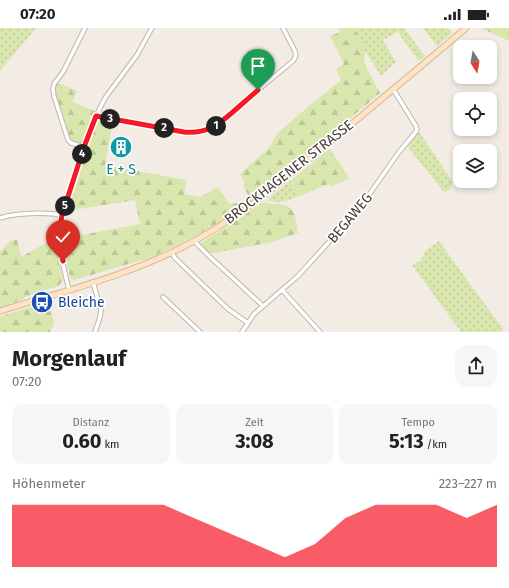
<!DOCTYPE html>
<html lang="de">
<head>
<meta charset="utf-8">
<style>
  :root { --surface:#fff; --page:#f6f6f6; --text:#202124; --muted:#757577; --accent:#f61826 }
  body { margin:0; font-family:"Fira Sans",sans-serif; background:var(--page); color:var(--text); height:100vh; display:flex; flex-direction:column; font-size:15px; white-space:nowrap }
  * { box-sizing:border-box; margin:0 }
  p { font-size:13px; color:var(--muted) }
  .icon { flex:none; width:22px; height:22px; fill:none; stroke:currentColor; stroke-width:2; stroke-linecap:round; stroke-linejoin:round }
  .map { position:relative; height:304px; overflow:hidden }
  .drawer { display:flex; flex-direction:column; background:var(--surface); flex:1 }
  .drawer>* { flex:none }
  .needle { width:26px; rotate:169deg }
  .tools { position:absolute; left:453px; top:12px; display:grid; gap:8px }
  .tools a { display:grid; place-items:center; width:44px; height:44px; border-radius:8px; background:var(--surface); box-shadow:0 2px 6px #0003; font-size:20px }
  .pin { position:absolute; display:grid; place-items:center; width:34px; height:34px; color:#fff; margin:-41px -17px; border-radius:50% 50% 50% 0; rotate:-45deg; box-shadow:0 0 4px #0007 }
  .pin .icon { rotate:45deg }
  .km { position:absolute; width:20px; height:20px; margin:-10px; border-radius:50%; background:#222; color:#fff; font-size:11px; line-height:20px; text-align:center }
  .round { display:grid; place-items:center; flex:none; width:42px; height:42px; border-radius:12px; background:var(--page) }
  .headline { display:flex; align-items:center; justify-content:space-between; height:68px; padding:0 12px }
  h1 { font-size:22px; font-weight:700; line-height:30px }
  .figures { display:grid; grid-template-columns:repeat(3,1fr); gap:6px; height:68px; padding:4px 12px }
  .figures div { display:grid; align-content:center; border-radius:10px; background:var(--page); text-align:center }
  .figures b { font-size:20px; font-weight:700 }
  .figures small { font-size:11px; font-weight:400 }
  .figures p { font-size:11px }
  .chart { height:112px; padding:8px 12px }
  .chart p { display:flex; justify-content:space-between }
  .chart svg { width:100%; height:72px; margin-top:4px; fill:var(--accent); opacity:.7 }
  .status { display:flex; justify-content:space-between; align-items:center; height:28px; padding:0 20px; background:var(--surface); direction:ltr }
  .status svg { height:11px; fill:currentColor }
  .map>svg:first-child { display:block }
  .grass { fill:url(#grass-dots) }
  .forest { fill:url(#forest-firs) }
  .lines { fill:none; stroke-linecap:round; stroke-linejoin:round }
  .street-casing { stroke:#c1b4ab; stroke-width:5.5 }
  .secondary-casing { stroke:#d5b798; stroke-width:7 }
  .street { stroke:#fff; stroke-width:3.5 }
  .secondary { stroke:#fee3c4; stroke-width:5 }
  .route-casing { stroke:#fff; stroke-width:8 }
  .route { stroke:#f61826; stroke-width:5 }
  .labels { text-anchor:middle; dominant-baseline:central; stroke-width:3.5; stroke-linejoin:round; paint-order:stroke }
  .culture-label { font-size:14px; fill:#0d838f; stroke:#fff }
  .street-label { font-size:14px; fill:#453b35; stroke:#fff }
  .transit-label { font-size:14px; fill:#164399; stroke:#fff; text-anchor:start }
</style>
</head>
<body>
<div class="status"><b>07:20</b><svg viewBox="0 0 49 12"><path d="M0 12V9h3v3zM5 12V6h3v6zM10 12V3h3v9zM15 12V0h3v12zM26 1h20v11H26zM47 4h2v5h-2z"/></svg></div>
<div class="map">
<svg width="509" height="304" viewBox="0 0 509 304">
  <defs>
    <pattern id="grass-dots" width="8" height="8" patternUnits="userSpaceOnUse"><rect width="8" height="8" fill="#d9e6ae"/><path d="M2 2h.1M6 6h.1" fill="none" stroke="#bcc696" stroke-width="1.8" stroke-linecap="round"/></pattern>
    <pattern id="forest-firs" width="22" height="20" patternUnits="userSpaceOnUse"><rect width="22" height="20" fill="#d9e6ae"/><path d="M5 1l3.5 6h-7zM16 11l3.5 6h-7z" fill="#bcc696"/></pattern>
  </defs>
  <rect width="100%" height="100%" fill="#f2ece5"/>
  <path class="grass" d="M0 0H36L0 43Z
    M355 0H404L425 28 418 33 398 4 383 12 396 34 381 48 365 23Z
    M423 0H448L452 5 437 18Z
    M417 105H420L452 153C453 159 449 162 445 165L407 118Z
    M290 153 299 168C290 172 278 177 268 172L269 170Z
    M439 213 454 234 503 301 500 304H461L412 237 420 233 425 225 424 224Z"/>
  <path class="forest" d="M338 0H355L365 23 364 32 368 43 380 65 275 154 246 177 244 173 249 169 243 157 245 155 240 146 270 119 277 106 297 88 341 52 336 41 344 36 330 8 340 4Z
    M481 0H509V13Z
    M57 56 64 57 77 63 72 74 95 83 91 90 82 116 72 113 67 105 55 65V60Z
    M97 92 99 93 103 92 113 94 105 137 186 152 184 166 200 169 218 159 229 176 240 175 242 179C212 200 181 217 147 231L142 232 74 252 71 251 65 232 63 213 69 212 82 207 140 196 135 172 67 183Z
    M329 121 342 138 349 150 342 154 331 159 329 156 299 168 290 153Z
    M264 174C271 177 276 176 283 177 296 178 296 194 298 205L272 214 209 226 199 216 229 197 262 175Z
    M17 211 21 229 44 216 56 211 59 234 63 252 59 258 38 264 27 268 22 272 0 279V224L10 213Z
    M48 274 54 295 50 304H0V288Z"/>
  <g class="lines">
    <g class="street-casing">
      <path id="street" d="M96 88 184 104H190L204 103 216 98 222 94 264 57 293 33C296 29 296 27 295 23L283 0
        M84 119 71 115 68 112 54 68 53 61 54 56 63 44 85 0
        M0 190C16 185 45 184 62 187
        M195 213 197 216 209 228 263 278
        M172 225 175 230 228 281 248 295
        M93 254 101 282 100 289 95 304
        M69 262C63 237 56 213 62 187L84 119 96 88 105 70 137 27 152 0
        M282 262 320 304
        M163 269 200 304
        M242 304 254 286 298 248 359 181 399 124 415 105 417 102 416 98 393 61"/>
    </g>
    <g class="secondary-casing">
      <path id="secondary" d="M0 283C65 263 137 245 196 212 243 186 284 152 325 118 372 79 419 40 466 0"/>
    </g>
    <use href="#street" class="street"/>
    <use href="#secondary" class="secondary"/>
  </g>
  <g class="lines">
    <g class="route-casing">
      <path id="route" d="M63 233C60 216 58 205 62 187L84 119 96 88 184 104C207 106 218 97 234 83 242 76 250 69 258 62"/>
    </g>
    <use href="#route" class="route"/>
  </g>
  <defs>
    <g id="building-disc" transform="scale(1.15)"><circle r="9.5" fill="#0f9aa8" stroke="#fff"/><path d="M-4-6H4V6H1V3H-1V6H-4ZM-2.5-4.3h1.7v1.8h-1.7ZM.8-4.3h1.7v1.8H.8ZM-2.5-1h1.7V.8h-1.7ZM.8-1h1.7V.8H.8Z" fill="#fff"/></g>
    <g id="bus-disc" transform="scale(1.15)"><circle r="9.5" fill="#1a4fb4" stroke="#fff"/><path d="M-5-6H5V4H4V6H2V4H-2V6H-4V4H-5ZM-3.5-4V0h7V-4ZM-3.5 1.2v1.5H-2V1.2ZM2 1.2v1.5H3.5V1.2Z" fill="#fff"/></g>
  </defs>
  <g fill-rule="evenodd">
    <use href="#building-disc" x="121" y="119"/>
    <use href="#bus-disc" x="42" y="274"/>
  </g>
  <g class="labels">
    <g class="culture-label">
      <text x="121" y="141">E + S</text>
    </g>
    <g class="street-label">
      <text transform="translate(289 144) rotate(-38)">BROCKHAGENER STRASSE</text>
      <text transform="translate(350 190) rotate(-50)">BEGAWEG</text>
    </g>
    <g class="transit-label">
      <text x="58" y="274">Bleiche</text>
    </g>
  </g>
</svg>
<div class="tools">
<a><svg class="needle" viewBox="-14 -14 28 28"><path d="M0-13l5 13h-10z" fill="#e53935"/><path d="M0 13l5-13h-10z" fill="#757577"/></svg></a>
<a><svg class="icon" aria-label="locate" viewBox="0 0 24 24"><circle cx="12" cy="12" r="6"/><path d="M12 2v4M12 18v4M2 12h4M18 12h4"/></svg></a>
<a><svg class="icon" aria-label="layers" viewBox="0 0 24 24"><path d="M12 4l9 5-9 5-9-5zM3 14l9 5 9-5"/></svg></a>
</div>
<div class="pin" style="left:258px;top:62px;background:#1e9e55"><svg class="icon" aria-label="arrive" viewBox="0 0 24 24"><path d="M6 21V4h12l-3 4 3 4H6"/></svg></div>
<div class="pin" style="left:63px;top:233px;background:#d93025"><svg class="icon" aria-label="check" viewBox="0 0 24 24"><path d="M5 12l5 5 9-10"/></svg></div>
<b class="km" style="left:216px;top:98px">1</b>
<b class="km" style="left:164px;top:100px">2</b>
<b class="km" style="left:110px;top:91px">3</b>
<b class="km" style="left:82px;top:126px">4</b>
<b class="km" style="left:65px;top:178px">5</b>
</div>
<section class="drawer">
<div class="headline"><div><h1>Morgenlauf</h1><p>07:20</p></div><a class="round"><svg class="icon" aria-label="share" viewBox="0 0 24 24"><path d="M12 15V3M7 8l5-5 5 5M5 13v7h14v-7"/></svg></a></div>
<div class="figures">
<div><p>Distanz</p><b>0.60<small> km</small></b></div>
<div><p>Zeit</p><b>3:08</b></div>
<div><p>Tempo</p><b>5:13<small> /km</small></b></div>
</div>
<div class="chart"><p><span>Höhenmeter</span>223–227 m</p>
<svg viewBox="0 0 160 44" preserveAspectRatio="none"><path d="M0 44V6L10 6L20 6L30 6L40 6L50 6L60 14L70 22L80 30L90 38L100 30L110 14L120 6L130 6L140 6L150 14L160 6V44z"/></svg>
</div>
</section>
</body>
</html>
